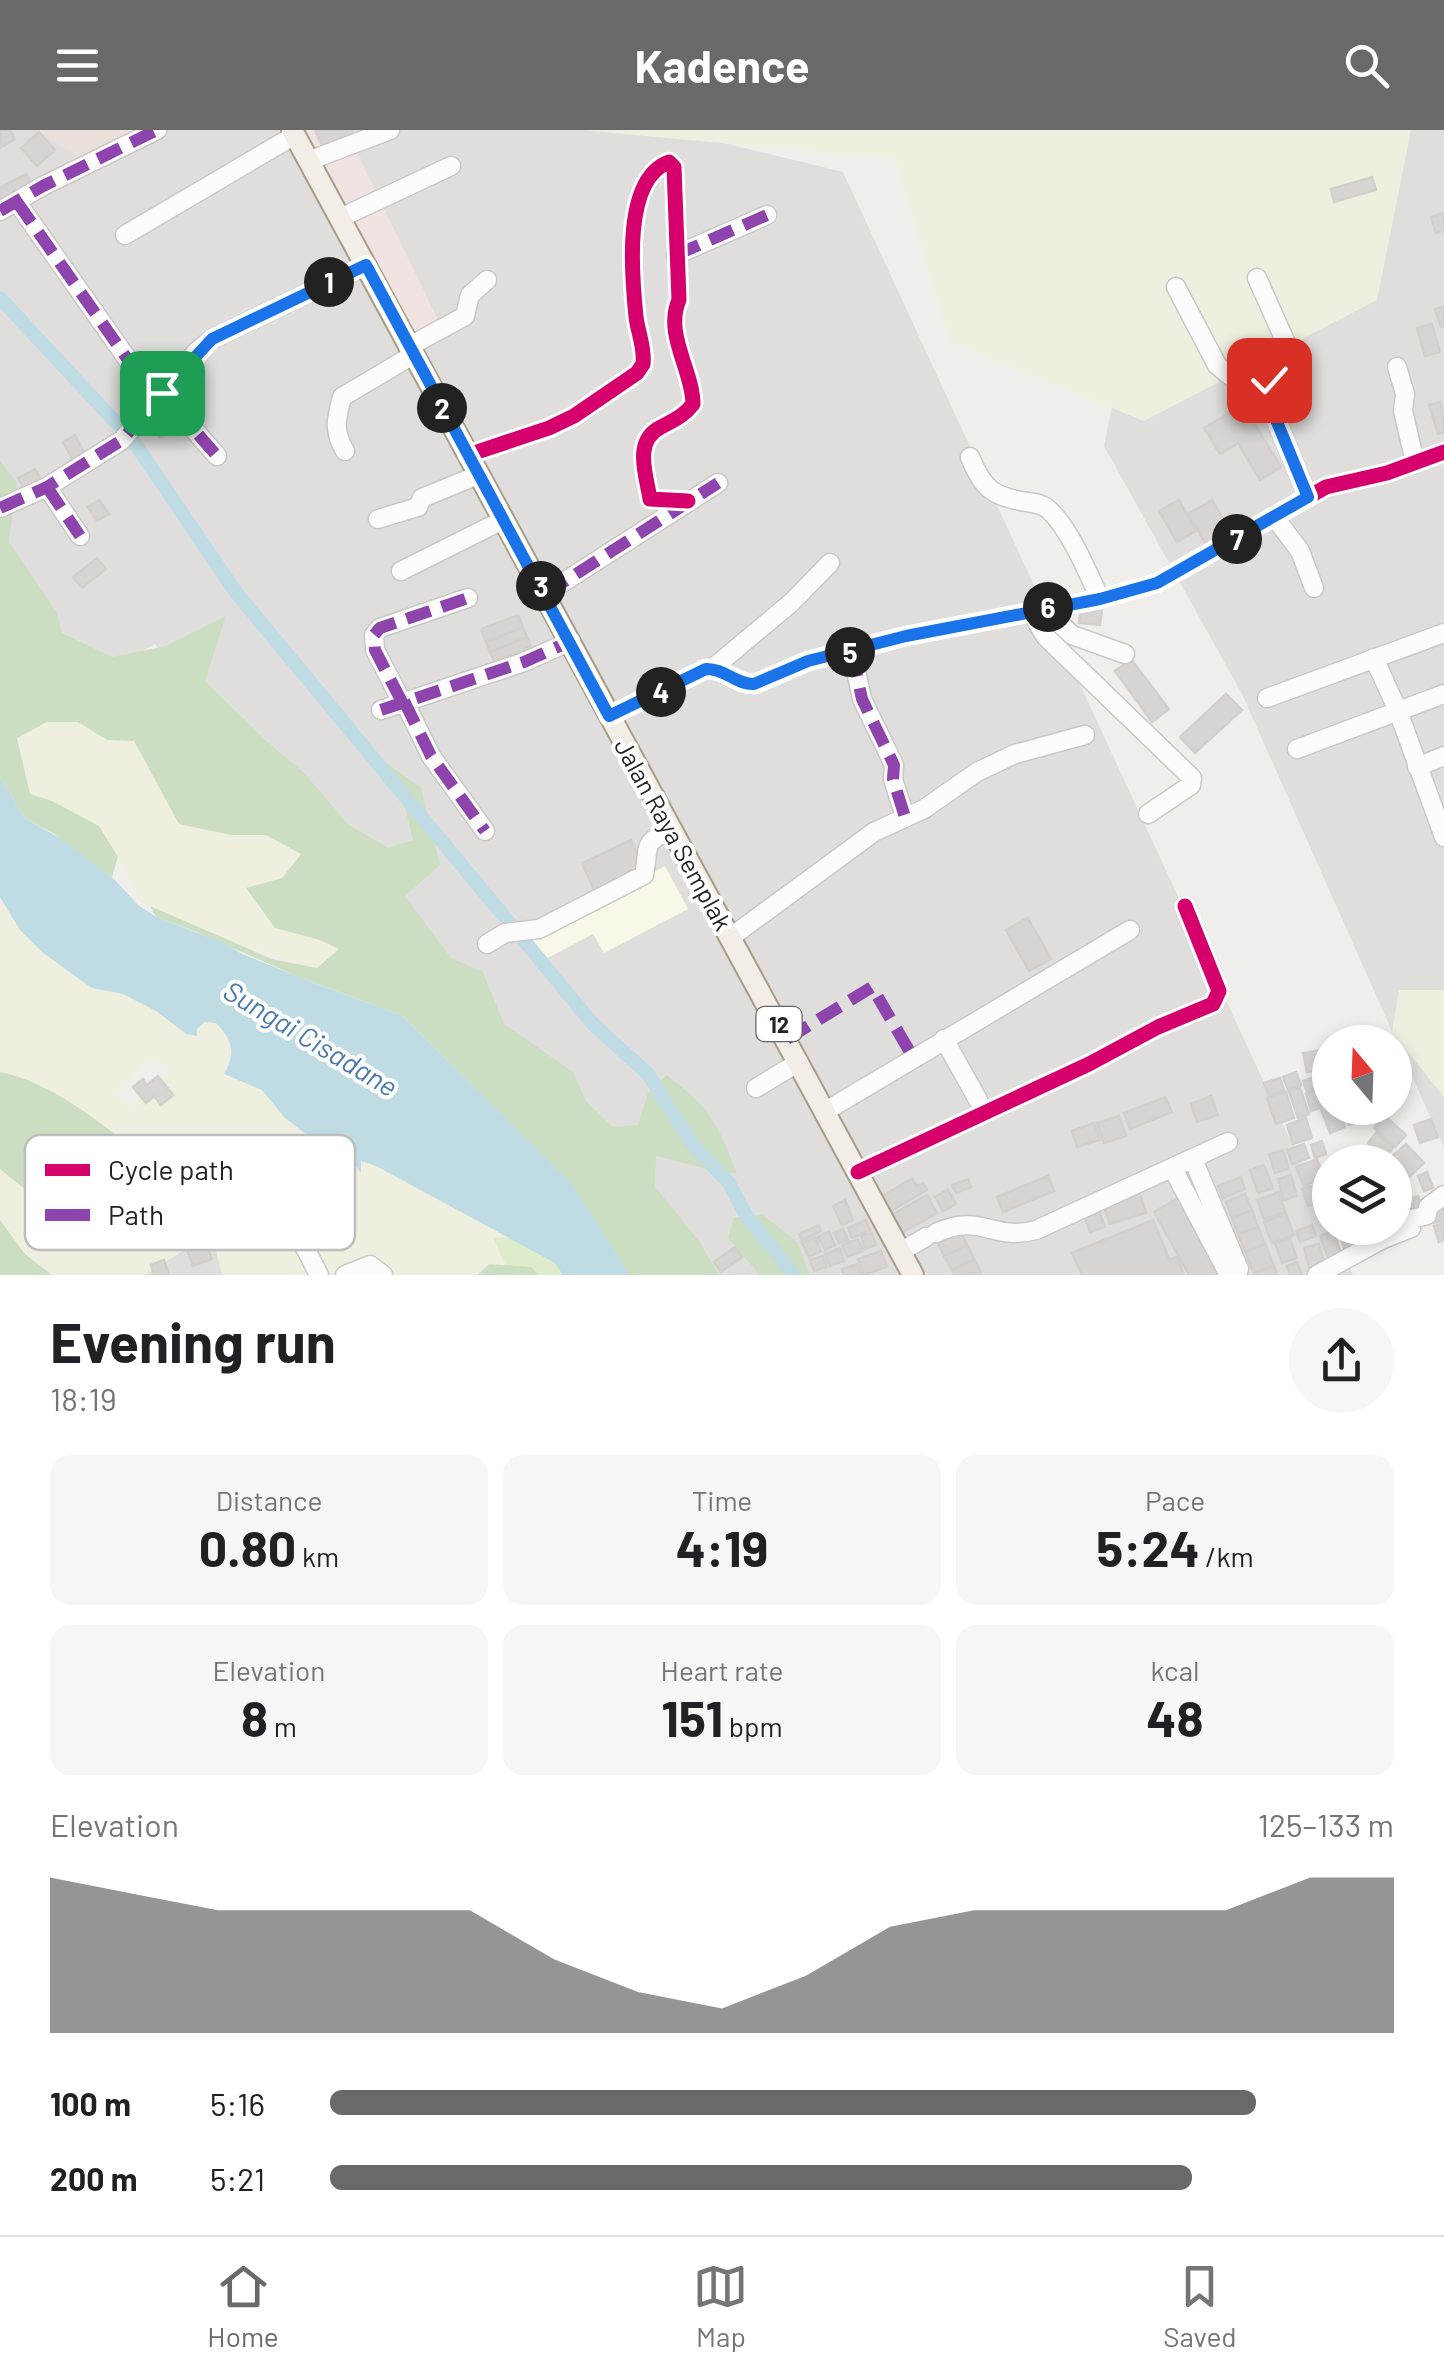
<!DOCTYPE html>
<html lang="en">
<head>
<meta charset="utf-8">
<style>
  :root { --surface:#fff; --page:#f6f6f6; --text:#202124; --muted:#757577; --line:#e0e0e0; --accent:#6a6968 }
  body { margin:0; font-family:Barlow,sans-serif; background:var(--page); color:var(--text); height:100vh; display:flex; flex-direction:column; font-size:38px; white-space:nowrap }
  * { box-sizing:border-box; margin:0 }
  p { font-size:32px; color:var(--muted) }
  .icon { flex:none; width:55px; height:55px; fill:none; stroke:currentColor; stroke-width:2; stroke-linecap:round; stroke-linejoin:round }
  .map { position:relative; height:1145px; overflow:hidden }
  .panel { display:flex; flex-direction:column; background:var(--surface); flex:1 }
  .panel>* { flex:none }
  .needle { width:65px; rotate:341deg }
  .fabs { position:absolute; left:1312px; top:895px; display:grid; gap:20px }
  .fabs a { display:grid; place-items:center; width:100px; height:100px; border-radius:50%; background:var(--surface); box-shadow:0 5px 15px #0003; font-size:50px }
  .pin { position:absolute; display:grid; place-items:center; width:85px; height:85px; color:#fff; margin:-42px; border-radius:20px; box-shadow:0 5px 15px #0006 }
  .km { position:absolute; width:50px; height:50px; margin:-25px; border-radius:50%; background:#222; color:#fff; font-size:28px; line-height:50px; text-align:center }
  .round { display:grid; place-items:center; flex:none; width:105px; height:105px; border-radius:52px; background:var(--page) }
  .overview { display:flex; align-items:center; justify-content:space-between; height:170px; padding:0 50px }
  h1 { font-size:55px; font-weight:700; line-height:75px }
  .stats { display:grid; grid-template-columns:repeat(3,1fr); gap:15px; height:170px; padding:10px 50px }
  .stats div { display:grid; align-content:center; border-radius:20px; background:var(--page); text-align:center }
  .stats b { font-size:50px; font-weight:700 }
  .stats small { font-size:28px; font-weight:400 }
  .stats p { font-size:28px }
  .chart { height:280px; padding:20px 50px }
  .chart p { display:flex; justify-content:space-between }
  .chart svg { width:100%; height:180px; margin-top:10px; fill:var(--accent); opacity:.7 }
  ul { padding:0 50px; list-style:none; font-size:32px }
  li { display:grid; grid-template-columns:160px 120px 1fr; align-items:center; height:75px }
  li i { height:25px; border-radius:12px; background:var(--accent) }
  header { display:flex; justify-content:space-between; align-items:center; height:130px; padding:0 50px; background:var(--accent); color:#fff; font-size:45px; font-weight:700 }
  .dock { display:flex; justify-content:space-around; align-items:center; height:140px; border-top:2px solid var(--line); background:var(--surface); font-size:28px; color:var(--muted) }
  .dock a { display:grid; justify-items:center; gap:5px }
  .dock .on { color:var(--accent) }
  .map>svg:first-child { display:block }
  .residential { fill:#dfdedc }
  .commercial { fill:#f1e3e1 }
  .education { fill:#f8f7e8 }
  .military { fill:#eae0db }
  .farmland { fill:#efefdf; fill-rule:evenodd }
  .grass { fill:#ddeccb }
  .forest { fill:#cbdec1 }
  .water { fill:#bfdbe3 }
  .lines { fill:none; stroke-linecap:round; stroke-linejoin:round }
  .canal { stroke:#bfdbe3; stroke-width:14 }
  .building { fill:#d7d4d2; stroke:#d3d0cc; stroke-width:2.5 }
  .minor-casing { stroke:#c9c8c7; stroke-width:21 }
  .major-casing { stroke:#a79c86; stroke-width:24 }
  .minor { stroke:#fdfcfc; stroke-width:18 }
  .major { stroke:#f3ede7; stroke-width:20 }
  .quiet { stroke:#8e44ad; stroke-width:12; stroke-dasharray:25 12; stroke-linecap:butt }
  .cycleway-casing { stroke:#fff; stroke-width:21 }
  .cycleway { stroke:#d6006c; stroke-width:15 }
  .route-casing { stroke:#fff; stroke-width:20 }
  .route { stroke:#1a73e8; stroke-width:12 }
  .labels { text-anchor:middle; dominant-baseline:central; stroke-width:8; stroke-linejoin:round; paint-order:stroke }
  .shield { fill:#fff; stroke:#646464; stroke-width:2.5 }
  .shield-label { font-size:22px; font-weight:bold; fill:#222 }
  .street-label { font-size:25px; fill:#222; stroke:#fff }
  .water-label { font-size:28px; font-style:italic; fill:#4a7aab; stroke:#fff }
  .key { fill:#fff; stroke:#bdbdbd; stroke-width:2.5 }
  .key-label { font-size:28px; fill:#222 }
</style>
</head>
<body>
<header><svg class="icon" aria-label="menu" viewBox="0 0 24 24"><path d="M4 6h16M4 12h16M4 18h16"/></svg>Kadence<svg class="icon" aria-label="search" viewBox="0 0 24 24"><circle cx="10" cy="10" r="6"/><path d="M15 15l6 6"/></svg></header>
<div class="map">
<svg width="1444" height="1145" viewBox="0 0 1444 1145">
  <rect width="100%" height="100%" fill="#f0eeeb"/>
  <path class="residential" d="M0 0H670L843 42 1353 1145H610L155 514 118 534 64 518 0 399Z
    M1272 0H1444V1018L1242 564 1104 316 1124 218Z
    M225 1087 227 1145H125Z"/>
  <path class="commercial" d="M305 0H346L439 192 413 202Z"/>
  <path class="education" d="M665 736 688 779 604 823 593 804 542 831 529 807Z"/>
  <path class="military" d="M37 0H160L115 21 78 27Z"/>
  <path class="farmland" d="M581 0H1411L1377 170 1144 291 950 212 895 29Z
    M89 576 311 730 351 812 328 845 168 789 147 776 140 771 117 727 14 650 5 616 32 585Z
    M0 775 184 894 185 904 191 887 221 885 553 1120 545 1145H222L214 1112 206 1106 145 1145H45L0 1108V1028L156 1054 125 1008 116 1018 0 958ZM147 929 170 938 131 977 117 966Z
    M1399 860H1444V967L1392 902Z"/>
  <path class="grass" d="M546 1107 575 1145H531L508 1140 493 1108Z"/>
  <path class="forest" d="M0 331 17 353 9 412 56 481 62 503 112 527 166 516 226 486 205 551 263 608 304 643 348 694 388 718 413 710 405 677 367 619 421 658 440 735 405 766 451 828 483 842 504 894 573 942 586 971 613 997 638 995 648 963 667 945C712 980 716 991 737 1043L715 1041 656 1026 655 1057 699 1111 719 1145H630L572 1054 403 886 301 848 199 803 156 787 150 776 272 829 317 838 339 819 320 810 275 798 246 758 282 748 301 724 266 705H231L179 694 134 611 107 610 78 592H47L17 608 30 664 52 671 99 696 118 727 112 747 54 704 25 688 0 647Z
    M0 942C63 954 129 1017 180 1055L145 1092 37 1069 0 1039Z
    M763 1085 797 1112 810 1145H760L728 1108 734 1087Z
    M0 1090 25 1124 52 1145H0Z
    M489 1134 531 1137 539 1145H478Z"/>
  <path class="water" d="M0 647 25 688 63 710 112 747 138 775 156 787 224 813 242 824 314 853 403 886 572 1054 630 1145H563L555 1133 376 1036 361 1031V1043L347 1024H336L333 1031 324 1025 316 1012 285 988 262 960 224 944C236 924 233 910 216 893L205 892 197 899V906L186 904 156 881 123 864 92 858 43 823 20 800 0 767Z"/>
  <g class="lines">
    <path class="canal" d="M0 168 134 312 235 461 593 894 648 944 692 1014 729 1053 746 1085 794 1145"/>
  </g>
  <path class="building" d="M0 0H10L15 9 0 18Z
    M315 0H352L355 7 324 20Z
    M39 2 55 20 37 36 21 18Z
    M26 44 33 57 0 74V58Z
    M1372 47 1376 60 1334 72 1331 59Z
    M1444 83V101L1436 103 1431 87Z
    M1444 176V196L1441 197 1435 179Z
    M1432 194 1440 222 1425 226 1417 198Z
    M1441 272 1444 302 1438 304 1429 275Z
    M1243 275 1281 337 1260 350 1238 313 1220 324 1204 298Z
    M171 277 179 300 160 307 152 284Z
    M75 305 86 326 74 332 63 312Z
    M35 339 43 353 26 363 18 348Z
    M99 370 109 384 97 391 88 377Z
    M1179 370 1196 401 1177 412 1159 381Z
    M1212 370 1231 402 1207 416 1188 384Z
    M97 428 106 439 82 458 73 447Z
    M1081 477 1102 480 1100 495 1079 493Z
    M518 485 523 497 486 512 481 499Z
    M523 497 527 507 490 522 486 512Z
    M527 507 531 516 494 531 490 522Z
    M531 516 535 526 498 541 494 531Z
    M1131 529 1169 579 1152 592 1115 541Z
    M1226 564 1242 580 1195 623 1180 607Z
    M631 710 645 740 595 762 582 733Z
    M1028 788 1051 829 1029 841 1006 800Z
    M1329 919 1330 938 1307 942 1303 923Z
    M1296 942 1301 955 1288 960 1283 947Z
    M1325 943 1329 954 1307 962 1303 951Z
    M158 946 173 965 161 975 154 966 146 973 133 957 143 949 147 955Z
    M1280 948 1284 960 1269 966 1264 953Z
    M1330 957V975L1311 981 1306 964Z
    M1300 958 1309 984 1298 988 1289 962Z
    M1286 962 1294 988 1276 994 1267 968Z
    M1211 966 1218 985 1197 992 1191 974Z
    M1165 967 1172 982 1130 999 1124 983Z
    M1330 976 1338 978 1345 997 1330 1003 1321 979Z
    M1343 978H1360L1364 990 1349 995Z
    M1119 986 1126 1006 1104 1013 1097 993Z
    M1385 986 1406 1005 1395 1017 1374 998Z
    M1306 988 1312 1008 1293 1014 1287 995Z
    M1431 989 1438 1007 1420 1013 1414 995Z
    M1094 993 1100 1010 1077 1017 1072 1001Z
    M1376 1003 1393 1018 1384 1028 1368 1013Z
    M1322 1011 1326 1024 1315 1028 1311 1015Z
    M1304 1014 1309 1028 1292 1034 1287 1020Z
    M1406 1014 1424 1033 1406 1050 1395 1037V1032L1388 1030Z
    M1283 1020 1289 1039 1275 1043 1269 1024Z
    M1317 1029 1324 1048 1304 1056 1296 1037Z
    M1264 1035 1273 1058 1258 1063 1250 1040Z
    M1427 1042 1433 1058 1424 1061 1418 1046Z
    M1291 1045 1297 1066 1284 1070 1278 1049Z
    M1048 1046 1054 1061 1003 1082 997 1067Z
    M1241 1047 1245 1059 1223 1068 1218 1056Z
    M912 1049 917 1056 923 1053 927 1060 884 1085 875 1070Z
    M968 1049 971 1057 956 1063 952 1055Z
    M1316 1055 1322 1072 1308 1076 1302 1059Z
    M948 1060 956 1074 943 1081 935 1067Z
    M1279 1062 1285 1082 1264 1089 1257 1070Z
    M1140 1064 1146 1083 1110 1094 1104 1076Z
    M1245 1064 1252 1080 1232 1088 1226 1072Z
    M927 1065 937 1083 896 1106 886 1088Z
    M1418 1066 1424 1082 1410 1087 1405 1070Z
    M1178 1068 1220 1145H1189L1154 1082Z
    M845 1070 853 1090 842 1095 833 1076Z
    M1444 1073V1090L1434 1093 1429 1077Z
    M1252 1080 1258 1097 1238 1104 1232 1088Z
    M1099 1081 1105 1097 1090 1102 1084 1086Z
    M1286 1084 1294 1105 1272 1113 1264 1092Z
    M866 1090 870 1100 852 1108 848 1098Z
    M1153 1090 1169 1129 1177 1127 1184 1145H1082L1072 1123Z
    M1444 1093V1110L1439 1112 1434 1096Z
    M819 1095 821 1101 802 1110 799 1104Z
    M1312 1095 1316 1106 1300 1112 1296 1101Z
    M1258 1097 1265 1114 1245 1122 1238 1104Z
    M1370 1098 1375 1110 1361 1116 1356 1103Z
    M843 1099 848 1110 839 1113 834 1103Z
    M829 1101 835 1115 825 1120 818 1107Z
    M1333 1101 1343 1128 1330 1133 1320 1106Z
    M961 1102 967 1115 944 1126 938 1113Z
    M872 1103 876 1115 865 1119 861 1106Z
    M1353 1104 1359 1119 1346 1124 1341 1108Z
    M815 1107 821 1121 809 1127 802 1113Z
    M1290 1108 1297 1128 1282 1133 1275 1113Z
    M858 1109 863 1121 847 1127 842 1115Z
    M204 1110 212 1129 193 1136 186 1117Z
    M1265 1114 1274 1136 1254 1143 1245 1122Z
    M1319 1114 1325 1135 1310 1140 1304 1118Z
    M967 1115 974 1129 952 1140 944 1126Z
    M735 1117 742 1127 721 1142 714 1132Z
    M840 1118 844 1131 830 1136 825 1124Z
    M881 1121 887 1137 864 1145 858 1129Z
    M823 1126 827 1137 814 1141 810 1130Z
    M974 1129 981 1143 954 1145 952 1140Z
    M164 1130 169 1145H154L151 1135Z
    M1297 1132 1302 1145H1290L1287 1136Z
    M857 1134 861 1145H844L842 1139Z
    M1274 1136 1277 1145H1254V1143Z"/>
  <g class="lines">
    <g class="minor-casing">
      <path id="minor" d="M308 31 390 0
        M17 72 133 237 162 263 217 326
        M0 81 43 56 157 0
        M340 88 451 36
        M125 105 295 5
        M676 125 767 85
        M1257 148 1295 233 1263 258 1308 367
        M1176 157 1217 235 1230 246 1263 255
        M408 217 465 186 470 165 487 150
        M1397 237 1405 264 1403 281 1415 332
        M345 321C333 301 336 289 342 267L413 225
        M468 325 549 298 574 286 637 243 643 234C645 218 638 203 636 187 632 147 622 49 669 32L674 37 679 170C664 204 693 241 693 274 684 286 674 290 661 297 633 311 646 344 650 369L688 371
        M970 327C983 359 993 367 1027 372 1035 373 1043 374 1049 380 1070 399 1088 443 1100 469
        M47 357 80 406
        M0 378 47 357 122 310 197 221 212 209 366 135
        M1275 388 1300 421 1314 458
        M378 389 418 377 422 368 478 345
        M401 441 503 390
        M545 464 718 353
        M1043 478 1072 505 1125 524
        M1030 481 1046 507 1192 648 1191 655 1148 684
        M852 522 862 569 894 635 893 649 905 687
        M1374 528 1398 581 1444 707
        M713 538 792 472 830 433
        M1267 568 1444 503
        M404 571 431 626 485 701
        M402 572 375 520 374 505 380 498 468 468
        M381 580 524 532 571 511
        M609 586 706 539C725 538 737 555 755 554L808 531 906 506 1100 469 1157 453 1326 357 1387 343 1444 322
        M1297 619 1444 564
        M1417 637 1444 626
        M731 807 874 702 924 679 977 642 1015 624 1085 605
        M487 814 505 803 539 799 644 745C650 718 640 713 671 700
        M944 909 978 970
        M756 958 799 932
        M824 982 1130 800
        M1193 1029 1239 1139 1237 1145
        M1173 1039 1229 1145
        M858 1042 1089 934 1158 897 1213 874 1219 861 1185 776
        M936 1103C981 1082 993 1112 1036 1100L1228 1012
        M299 1106 319 1145
        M900 1122 926 1107
        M345 1145 370 1135 383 1145
        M1317 1145 1381 1110 1411 1098 1412 1089 1427 1085 1428 1077 1444 1065"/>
    </g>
    <g class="major-casing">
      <path id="major" d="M292 0 913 1145"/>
    </g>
    <use href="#minor" class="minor"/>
    <use href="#major" class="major"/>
    <path class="quiet" d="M17 72 133 237 162 263 217 326
      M0 81 43 56 157 0
      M676 125 767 85
      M47 357 80 406
      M0 378 47 357 122 310 197 221 212 209 366 135
      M545 464 718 353
      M852 522 862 569 894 635 893 649 905 687
      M404 571 431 626 485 701
      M402 572 375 520 374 505 380 498 468 468
      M381 580 524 532 571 511
      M787 909 872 857 914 929"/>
    <g class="cycleway-casing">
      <path id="cycleway" d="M468 325 549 298 574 286 637 243 643 234C645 218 638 203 636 187 632 147 622 49 669 32L674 37 679 170C664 204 693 241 693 274 684 286 674 290 661 297 633 311 646 344 650 369L688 371
        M609 586 706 539C725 538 737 555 755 554L808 531 906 506 1100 469 1157 453 1326 357 1387 343 1444 322
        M858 1042 1089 934 1158 897 1213 874 1219 861 1185 776"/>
    </g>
    <use href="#cycleway" class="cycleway"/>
  </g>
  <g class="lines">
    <g class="route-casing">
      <path id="route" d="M162 263 212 209 366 135 609 586 706 539C724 538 737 555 754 554L808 531 906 506 1100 469 1157 453 1308 367 1263 258 1269 250"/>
    </g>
    <use href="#route" class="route"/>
  </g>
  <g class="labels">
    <rect class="shield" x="756.5" y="877" width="45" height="34" rx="8"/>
    <g class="shield-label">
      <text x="779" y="894">12</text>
    </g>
    <g class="street-label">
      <text transform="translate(674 704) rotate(61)">Jalan Raya Semplak</text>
    </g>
    <g class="water-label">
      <text transform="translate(311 908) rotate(31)">Sungai Cisadane</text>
    </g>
  </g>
  <rect x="25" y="1005" width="330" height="115" rx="15" class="key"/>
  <rect x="45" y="1034" width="45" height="12" fill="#d6006c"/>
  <rect x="45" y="1079" width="45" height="12" fill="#8e44ad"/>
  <g class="key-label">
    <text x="108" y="1050">Cycle path</text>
    <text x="108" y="1095">Path</text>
  </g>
</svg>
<div class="fabs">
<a><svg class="needle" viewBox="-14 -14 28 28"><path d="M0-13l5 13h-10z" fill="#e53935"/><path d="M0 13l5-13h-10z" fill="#757577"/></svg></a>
<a><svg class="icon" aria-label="layers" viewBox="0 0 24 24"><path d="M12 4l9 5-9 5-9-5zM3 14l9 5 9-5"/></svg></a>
</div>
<div class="pin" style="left:162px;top:263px;background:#1e9e55"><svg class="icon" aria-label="arrive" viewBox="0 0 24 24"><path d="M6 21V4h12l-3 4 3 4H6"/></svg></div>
<div class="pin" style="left:1269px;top:250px;background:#d93025"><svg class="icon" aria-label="check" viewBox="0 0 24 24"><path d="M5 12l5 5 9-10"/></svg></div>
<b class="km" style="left:329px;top:152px">1</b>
<b class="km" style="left:442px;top:278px">2</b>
<b class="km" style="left:541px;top:456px">3</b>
<b class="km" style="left:661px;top:562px">4</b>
<b class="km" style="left:850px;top:522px">5</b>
<b class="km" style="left:1048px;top:477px">6</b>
<b class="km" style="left:1237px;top:409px">7</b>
</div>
<section class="panel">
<div class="overview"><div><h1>Evening run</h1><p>18:19</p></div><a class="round"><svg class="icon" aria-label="share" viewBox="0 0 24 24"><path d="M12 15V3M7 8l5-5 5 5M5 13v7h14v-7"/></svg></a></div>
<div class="stats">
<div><p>Distance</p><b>0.80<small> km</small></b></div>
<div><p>Time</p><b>4:19</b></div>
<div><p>Pace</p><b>5:24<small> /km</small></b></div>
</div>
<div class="stats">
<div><p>Elevation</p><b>8<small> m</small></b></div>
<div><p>Heart rate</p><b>151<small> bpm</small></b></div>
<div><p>kcal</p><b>48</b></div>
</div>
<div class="chart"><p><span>Elevation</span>125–133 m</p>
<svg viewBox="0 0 160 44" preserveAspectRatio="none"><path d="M0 44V6L10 10L20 14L30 14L40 14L50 14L60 26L70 34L80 38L90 30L100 18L110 14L120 14L130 14L140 14L150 6L160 6V44z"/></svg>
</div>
<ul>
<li><b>100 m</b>5:16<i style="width:87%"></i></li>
<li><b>200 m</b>5:21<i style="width:81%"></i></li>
</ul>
</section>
<nav class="dock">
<a class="on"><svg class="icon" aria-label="home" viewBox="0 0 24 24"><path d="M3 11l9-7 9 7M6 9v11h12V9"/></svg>Home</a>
<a><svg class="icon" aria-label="map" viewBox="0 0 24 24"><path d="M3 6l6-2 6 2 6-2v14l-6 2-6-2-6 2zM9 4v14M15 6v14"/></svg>Map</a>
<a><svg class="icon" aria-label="saved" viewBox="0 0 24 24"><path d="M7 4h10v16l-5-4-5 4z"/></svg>Saved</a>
</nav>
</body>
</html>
